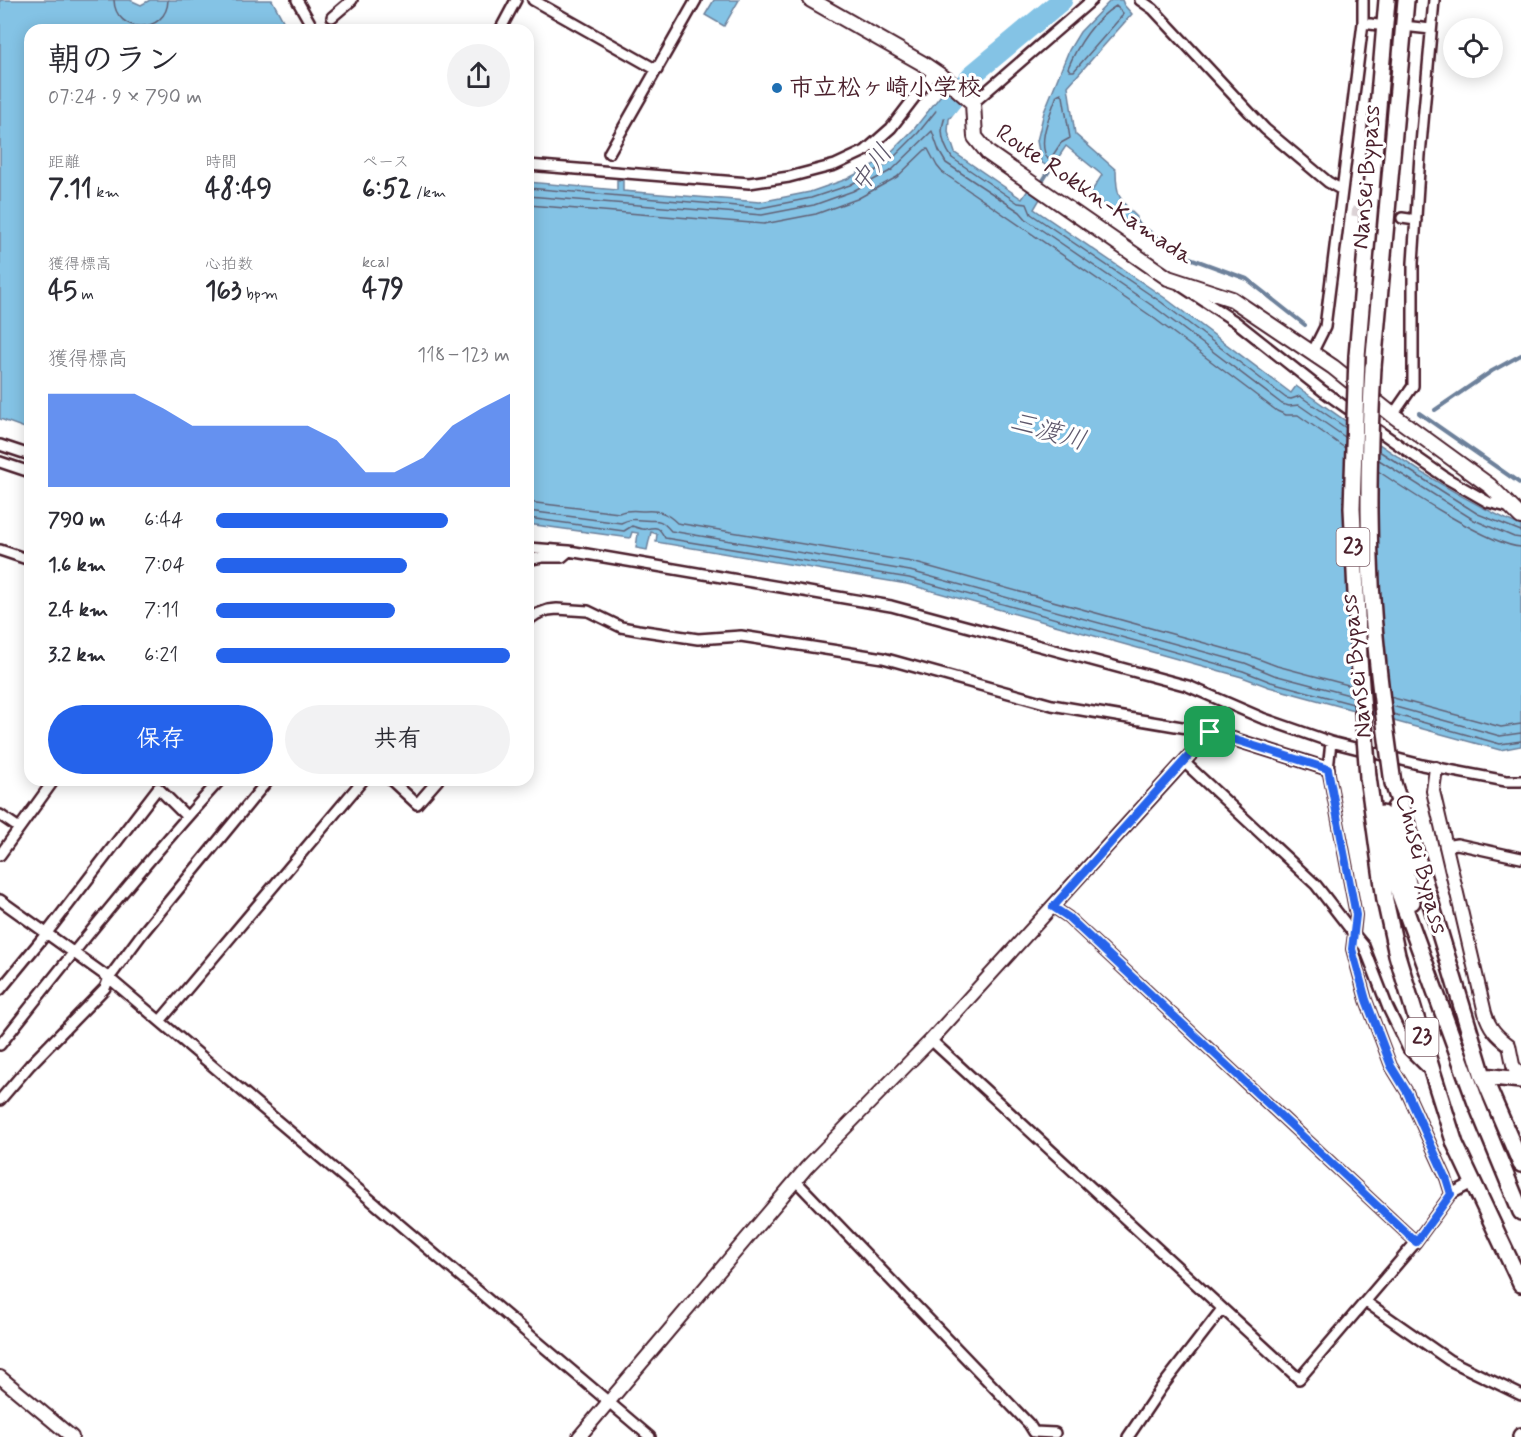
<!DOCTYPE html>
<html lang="ja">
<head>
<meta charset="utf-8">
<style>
  :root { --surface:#fff; --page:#f2f2f3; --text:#2b2b33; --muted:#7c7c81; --accent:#2563eb }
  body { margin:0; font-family:Mynerve,"Klee One",sans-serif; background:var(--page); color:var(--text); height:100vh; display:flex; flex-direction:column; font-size:22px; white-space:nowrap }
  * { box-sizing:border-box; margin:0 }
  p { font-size:20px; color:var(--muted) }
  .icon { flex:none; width:33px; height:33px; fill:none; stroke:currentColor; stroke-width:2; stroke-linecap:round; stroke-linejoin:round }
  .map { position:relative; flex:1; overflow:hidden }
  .panel { position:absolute; left:24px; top:24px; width:510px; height:762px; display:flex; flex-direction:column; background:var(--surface); border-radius:18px; box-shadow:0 3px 15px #0003 }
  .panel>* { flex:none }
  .tools { position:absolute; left:1443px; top:18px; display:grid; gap:12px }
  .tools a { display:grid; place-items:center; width:60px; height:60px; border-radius:50%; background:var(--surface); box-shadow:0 3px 15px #0003; font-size:30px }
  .pin { position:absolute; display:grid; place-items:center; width:51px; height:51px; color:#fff; margin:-26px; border-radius:12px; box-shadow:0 3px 9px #0006 }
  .round { display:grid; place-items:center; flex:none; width:63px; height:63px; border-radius:32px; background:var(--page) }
  .headline { display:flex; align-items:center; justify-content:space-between; height:102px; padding:0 24px }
  h1 { font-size:33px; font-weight:700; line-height:45px }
  .stats { display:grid; grid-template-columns:repeat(3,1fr); gap:9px; height:102px; padding:6px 24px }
  .stats div { display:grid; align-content:center }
  .stats b { font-size:26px; font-weight:700 }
  .stats small { font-size:16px; font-weight:400 }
  .stats p { font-size:16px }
  .chart { height:168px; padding:12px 24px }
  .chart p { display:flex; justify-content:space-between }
  .chart svg { width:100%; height:108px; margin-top:6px; fill:var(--accent); opacity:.7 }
  .action { display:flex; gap:12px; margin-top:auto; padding:12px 24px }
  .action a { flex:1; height:69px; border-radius:36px; background:var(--accent); color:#fff; font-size:24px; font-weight:700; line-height:69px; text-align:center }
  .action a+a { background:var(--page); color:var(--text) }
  ul { padding:0 24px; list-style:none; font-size:20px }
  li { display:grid; grid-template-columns:96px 72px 1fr; align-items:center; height:45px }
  li i { height:15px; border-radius:8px; background:var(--accent) }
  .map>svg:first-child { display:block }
  .water { fill:#84c3e5; stroke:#6d819b; stroke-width:1.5 }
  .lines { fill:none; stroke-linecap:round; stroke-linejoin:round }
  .shore { stroke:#616175; stroke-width:1.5 }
  .stream { stroke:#6d819b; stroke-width:4 }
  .river { stroke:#84c3e5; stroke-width:21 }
  .minor-tunnel { stroke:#dbd2d5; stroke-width:9; stroke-dasharray:9 4.5; stroke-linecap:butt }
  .minor-casing { stroke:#4a1f2b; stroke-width:14 }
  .tertiary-casing { stroke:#4a1f2b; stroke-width:16 }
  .secondary-casing { stroke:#4a1f2b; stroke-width:18 }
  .trunk-casing { stroke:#4a1f2b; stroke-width:20 }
  .minor { stroke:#fff; stroke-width:9 }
  .tertiary { stroke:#fff; stroke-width:12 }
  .secondary { stroke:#fff; stroke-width:14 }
  .trunk { stroke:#fff; stroke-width:15 }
  .trunk-bridge-casing { stroke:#4a1f2b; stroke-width:20; stroke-linecap:butt }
  .trunk-bridge { stroke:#fff; stroke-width:15 }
  .route-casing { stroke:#fff; stroke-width:12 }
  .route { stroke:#2563eb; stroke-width:8 }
  .poi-dot { fill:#1f6fb2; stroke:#fff; stroke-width:2 }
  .labels { text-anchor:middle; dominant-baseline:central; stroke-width:6; stroke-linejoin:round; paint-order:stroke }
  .shield { fill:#fff; stroke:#80626b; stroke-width:1.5 }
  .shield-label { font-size:22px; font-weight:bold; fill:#4a1f2b }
  .poi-label { font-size:24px; font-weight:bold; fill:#4a1f2b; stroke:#fff; text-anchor:start }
  .street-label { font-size:24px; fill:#4a1f2b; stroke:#fff }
  .water-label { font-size:26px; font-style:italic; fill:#5e586c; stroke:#fff }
</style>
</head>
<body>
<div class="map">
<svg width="1521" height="1437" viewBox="0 0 1521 1437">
  <rect width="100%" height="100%" fill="#fff"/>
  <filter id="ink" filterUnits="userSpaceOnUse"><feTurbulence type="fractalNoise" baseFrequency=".0167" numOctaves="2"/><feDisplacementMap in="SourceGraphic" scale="12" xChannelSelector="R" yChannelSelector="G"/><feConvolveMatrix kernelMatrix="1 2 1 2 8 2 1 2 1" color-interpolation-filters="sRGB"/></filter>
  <g filter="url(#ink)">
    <path class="water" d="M0 0H130L141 5 150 0H272L288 30H30V430L0 419Z
      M714 0H739L724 26 705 15Z
      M1111 0H1122L1124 5 1132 14 1068 86 1075 134 1116 170C1116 195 1119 200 1137 217L1131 224 1090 194 1102 175 1066 146 1058 158V167L1050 168 1041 162 1037 141 1044 112 1069 50 1080 32Z
      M945 90 960 104 949 119 948 132 955 153 1022 199 1028 190 1040 199 1034 209 1165 298 1291 393 1296 386C1369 437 1440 490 1521 526V746L1500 750 1269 687 1242 677 907 584 656 542 657 534 651 532 647 550 636 548 638 533 632 532 630 538 528 524V182L617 190V180H623V191L760 202 810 192 847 179 884 159 914 129Z"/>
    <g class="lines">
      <path class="shore" d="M114 0C115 35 167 35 168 0
        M1116 6 1123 13 1122 16 1074 71H1070L1068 68C1077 46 1095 18 1116 6Z
        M1061 93 1063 96 1070 138 1061 143 1051 158 1048 159C1036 142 1051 113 1057 95Z
        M528 188 760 208 811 198 850 185 887 164 918 133 944 101 947 100 951 106C939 124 939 139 952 158L1018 203 1027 204 1031 214 1161 302 1286 398 1291 399 1300 396 1346 428
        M528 196 762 215 814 205 853 191 892 170 932 131 939 151 946 163 1020 212 1027 220 1157 309 1282 404 1289 406 1299 405 1345 437
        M528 205 764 224 816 214 857 199 897 177 925 150 928 149 937 166 942 172 1151 316 1277 411 1286 415H1298L1345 448
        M1379 451 1478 514 1521 531
        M1379 460 1474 520 1514 537 1521 538
        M1378 471C1406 490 1491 546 1521 547
        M528 502 619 513C629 509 635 511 645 511 659 510 667 513 677 523L912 562 1248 655 1277 666 1352 686
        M528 511 621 523C629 519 633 519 641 520 658 522 658 516 671 531L910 571 1245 663 1274 675 1353 696
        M528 518 624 531 632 526C636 527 642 530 646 529 659 526 659 528 665 538L909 578 1243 671 1271 682 1353 704
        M1390 697 1501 727 1521 724
        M1392 706 1500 736 1521 733
        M1393 714 1500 744 1521 741"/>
      <path class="stream" d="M1040 185 1049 171 1050 165
        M1131 218 1179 254 1247 279 1305 325
        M1435 410 1492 371 1521 355
        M1419 413 1521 484"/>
      <path class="river" d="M946 107 972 75 1062 0"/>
      <path class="minor-tunnel" d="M1352 211 1402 218"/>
      <g class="minor-casing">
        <path id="minor" d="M297 0 314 30
          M533 0 657 70
          M1140 0 1153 9 1265 129 1328 182 1342 190
          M332 17 352 0
          M1363 23 1385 26
          M1403 26 1431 29
          M500 30 516 0
          M973 103 1092 0
          M609 153 696 0
          M528 165 749 183 789 177 835 165 865 151 891 128 934 72
          M1402 218 1416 220
          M1181 286 1236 322 1323 391 1358 416
          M1312 353 1325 327 1363 23V0
          M1394 416 1397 409 1413 386V263L1420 155 1434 0
          M1369 424 1446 478 1488 502 1511 508
          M0 445 30 455
          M0 462 30 472
          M528 548 569 551 891 606 1188 686 1262 718 1331 742
          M0 550 30 560
          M528 560 542 557H562L569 551
          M528 620 537 614 548 610 557 609 588 611 621 627 638 630 698 639 741 636 883 658 1052 705 1211 732
          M1184 762 1316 885 1354 934 1352 949 1366 1000 1391 1066 1407 1092 1446 1178 1451 1194
          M391 780 417 804 438 780
          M0 815 19 828
          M1445 846 1457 844 1521 858
          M0 855 54 780
          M0 900 109 978 650 1437
          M1053 907 1068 917 1416 1242
          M0 990 46 934 158 788 187 817
          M160 1021 363 780
          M931 1040 1299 1379 1416 1242 1451 1194 1472 1183
          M0 1045C71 955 143 865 220 780
          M1431 1072 1408 1049 1388 1008 1364 946 1354 934 1356 915 1328 769 1331 742 1422 765 1506 781H1521
          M0 1100 30 1065 105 988 109 978 141 935 268 780
          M795 1180 1029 1424 1034 1432 1055 1433
          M1366 1302 1449 1360 1521 1395
          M1128 1437 1161 1388 1222 1309"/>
      </g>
      <g class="tertiary-casing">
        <path id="tertiary" d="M1436 768 1433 791 1485 1013C1489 1028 1497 1036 1509 1045L1513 1065 1521 1078
          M0 1377 72 1437
          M579 1437 807 1167 931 1040 1211 732 1328 769"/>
      </g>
      <g class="secondary-casing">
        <path id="secondary" d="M811 0 922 63 947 80 973 103 975 137 988 153 1168 278 1232 299 1333 367 1394 416 1490 486 1521 517"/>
      </g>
      <g class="trunk-casing">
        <path id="trunk" d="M1357 356 1387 0
          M1373 367 1406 0
          M1368 777 1385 900 1397 955 1433 1074 1455 1144 1521 1284
          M1393 783 1409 831 1483 1076 1521 1164
          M1395 808 1398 836 1412 902
          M1382 814 1400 895 1476 1103 1521 1212
          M1483 1076 1521 1080
          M1521 1437V1436"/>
      </g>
      <use href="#minor" class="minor"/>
      <use href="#tertiary" class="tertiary"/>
      <use href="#secondary" class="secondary"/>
      <use href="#trunk" class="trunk"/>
      <g class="trunk-bridge-casing">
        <path id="trunk-bridge" d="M1357 356 1352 508 1359 658 1368 777
          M1373 367C1368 463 1366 560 1377 656 1381 698 1387 740 1393 783"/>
      </g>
      <use href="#trunk-bridge" class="trunk-bridge"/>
    </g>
  </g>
  <g class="lines" filter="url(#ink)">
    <g class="route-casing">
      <path id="route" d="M1210 732 1328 769 1356 915 1352 949 1366 1000 1391 1066 1407 1092 1446 1178 1451 1194 1416 1242 1068 917 1053 907Z"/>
    </g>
    <use href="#route" class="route"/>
  </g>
  <circle class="poi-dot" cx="777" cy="88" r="6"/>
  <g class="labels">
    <g class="shield">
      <rect x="1336.5" y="528" width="33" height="38" rx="4.5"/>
      <rect x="1405.5" y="1018" width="33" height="38" rx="4.5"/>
    </g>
    <g class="shield-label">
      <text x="1353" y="547">23</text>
      <text x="1422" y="1037">23</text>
    </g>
    <g class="poi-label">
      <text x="789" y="88">市立松ヶ崎小学校</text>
    </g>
    <g class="street-label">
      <text transform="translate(1367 177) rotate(-85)">Nansei Bypass</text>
      <text transform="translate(1094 195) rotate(34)">Route Rokkn-Kamada</text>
      <text transform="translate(1357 666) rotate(-96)">Nansei Bypass</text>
      <text transform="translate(1421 864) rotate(75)">Chusei Bypass</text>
    </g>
    <g class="water-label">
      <text transform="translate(872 169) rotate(-54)">中川</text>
      <text transform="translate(1048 432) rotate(16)">三渡川</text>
    </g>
  </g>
</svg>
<div class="tools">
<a><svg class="icon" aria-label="locate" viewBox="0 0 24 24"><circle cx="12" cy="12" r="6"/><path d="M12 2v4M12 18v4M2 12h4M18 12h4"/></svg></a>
</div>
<div class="pin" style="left:1210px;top:732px;background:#1e9e55"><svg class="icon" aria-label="arrive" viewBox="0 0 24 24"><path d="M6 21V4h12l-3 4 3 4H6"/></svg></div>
<section class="panel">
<div class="headline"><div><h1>朝のラン</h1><p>07:24 · 9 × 790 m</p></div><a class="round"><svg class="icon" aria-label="share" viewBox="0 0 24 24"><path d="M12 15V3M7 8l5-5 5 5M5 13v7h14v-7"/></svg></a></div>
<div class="stats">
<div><p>距離</p><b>7.11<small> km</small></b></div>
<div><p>時間</p><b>48:49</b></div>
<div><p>ペース</p><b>6:52<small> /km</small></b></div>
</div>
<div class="stats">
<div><p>獲得標高</p><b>45<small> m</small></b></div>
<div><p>心拍数</p><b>163<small> bpm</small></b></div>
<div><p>kcal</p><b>479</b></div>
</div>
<div class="chart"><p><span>獲得標高</span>118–123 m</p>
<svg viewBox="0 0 160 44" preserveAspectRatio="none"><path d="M0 44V6L10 6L20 6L30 6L40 12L50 19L60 19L70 19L80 19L90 19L100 25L110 38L120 38L130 32L140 19L150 12L160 6V44z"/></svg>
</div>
<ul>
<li><b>790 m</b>6:44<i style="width:79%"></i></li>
<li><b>1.6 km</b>7:04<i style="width:65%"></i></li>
<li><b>2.4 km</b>7:11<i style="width:61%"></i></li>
<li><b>3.2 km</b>6:21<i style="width:100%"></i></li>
</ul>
<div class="action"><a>保存</a><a>共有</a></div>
</section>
</div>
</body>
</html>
